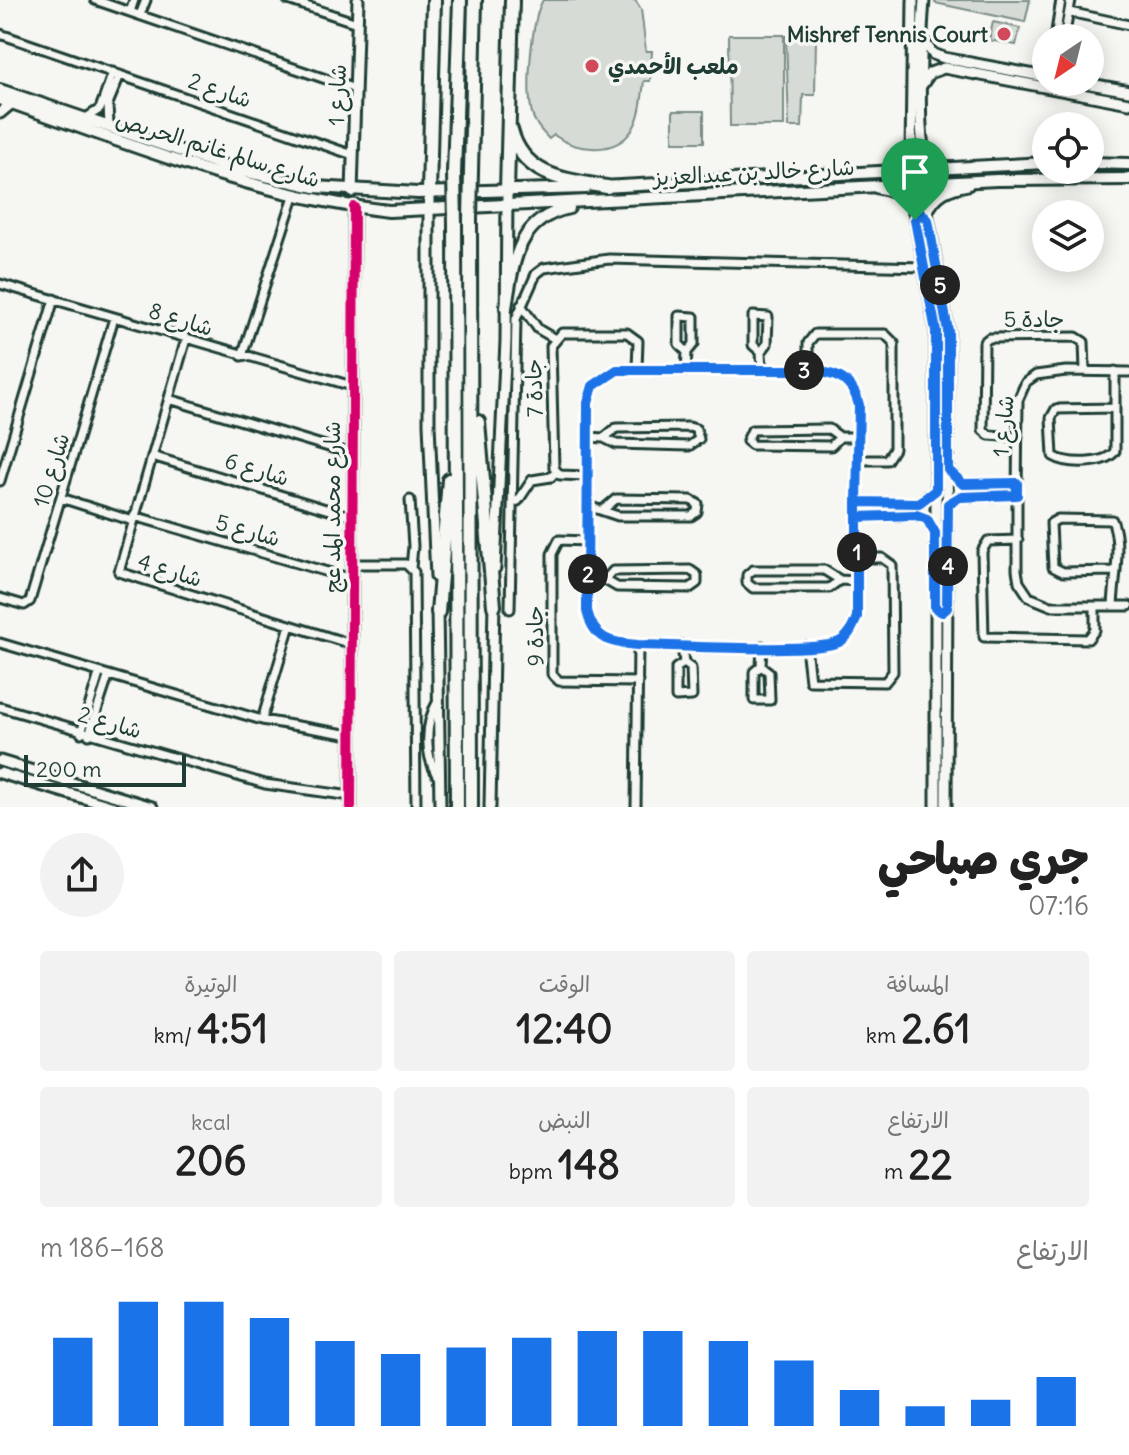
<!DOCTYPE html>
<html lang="ar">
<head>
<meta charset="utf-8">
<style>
  :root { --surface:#fff; --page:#f2f2f2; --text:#222; --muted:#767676; --accent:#1a73e8 }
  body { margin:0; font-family:Delius,"Playpen Sans Arabic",sans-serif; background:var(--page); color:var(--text); direction:rtl; height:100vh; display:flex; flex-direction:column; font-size:30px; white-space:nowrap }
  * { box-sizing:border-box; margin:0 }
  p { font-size:26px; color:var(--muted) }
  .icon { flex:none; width:44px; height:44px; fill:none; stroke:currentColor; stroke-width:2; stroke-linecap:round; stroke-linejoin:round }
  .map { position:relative; height:807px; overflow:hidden; direction:ltr }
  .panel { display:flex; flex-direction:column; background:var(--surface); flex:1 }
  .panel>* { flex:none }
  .needle { width:52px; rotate:215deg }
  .tools { position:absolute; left:1032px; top:24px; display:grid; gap:16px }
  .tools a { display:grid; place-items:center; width:72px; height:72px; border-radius:50%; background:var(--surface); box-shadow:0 4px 20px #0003; font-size:40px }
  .scale { position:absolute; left:24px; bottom:20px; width:162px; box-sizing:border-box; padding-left:8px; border:4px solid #1f3d34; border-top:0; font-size:22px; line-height:28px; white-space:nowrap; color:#1f3d34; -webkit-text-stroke:6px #f6f6f2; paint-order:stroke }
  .pin { position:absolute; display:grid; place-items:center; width:68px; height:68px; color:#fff; margin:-82px -34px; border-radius:50% 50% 50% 0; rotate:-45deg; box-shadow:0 0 8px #0007 }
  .pin .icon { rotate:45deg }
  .km { position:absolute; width:40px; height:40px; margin:-20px; border-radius:50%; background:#222; color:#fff; font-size:22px; line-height:40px; text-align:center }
  .round { display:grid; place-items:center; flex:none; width:84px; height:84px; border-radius:42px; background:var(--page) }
  .headline { display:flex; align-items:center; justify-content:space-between; height:136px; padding:0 40px }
  h1 { font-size:44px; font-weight:800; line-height:60px }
  .stats { display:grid; grid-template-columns:repeat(3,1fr); gap:12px; height:136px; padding:8px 40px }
  .stats div { display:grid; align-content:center; border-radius:8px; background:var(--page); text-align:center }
  .stats b { font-size:40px; font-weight:800 }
  .stats small { font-size:22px; font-weight:400 }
  .stats p { font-size:22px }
  .chart { height:224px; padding:16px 40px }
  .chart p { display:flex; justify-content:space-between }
  .chart svg { width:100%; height:144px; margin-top:8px; stroke:var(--accent); stroke-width:6 }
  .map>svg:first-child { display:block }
  .green { fill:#d6dbd6; stroke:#7a8c85; stroke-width:2 }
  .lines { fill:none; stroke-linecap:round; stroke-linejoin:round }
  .street-casing { stroke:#1f3d34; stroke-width:13 }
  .secondary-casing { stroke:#1f3d34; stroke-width:15 }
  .primary-casing { stroke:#1f3d34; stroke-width:16 }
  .highway-casing { stroke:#1f3d34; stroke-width:18 }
  .street { stroke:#f6f6f2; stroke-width:7 }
  .secondary { stroke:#f6f6f2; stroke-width:9 }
  .primary { stroke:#f6f6f2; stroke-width:10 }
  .highway { stroke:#f6f6f2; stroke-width:12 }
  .highway-bridge-casing { stroke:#1f3d34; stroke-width:18; stroke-linecap:butt }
  .highway-bridge { stroke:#f6f6f2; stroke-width:12 }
  .cycleway-casing { stroke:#f6f6f2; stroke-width:15 }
  .cycleway { stroke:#d6006c; stroke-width:10 }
  .route-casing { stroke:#fff; stroke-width:16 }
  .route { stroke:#1a73e8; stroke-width:10 }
  .poi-dot { fill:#d1495b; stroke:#f6f6f2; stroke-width:3 }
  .labels { text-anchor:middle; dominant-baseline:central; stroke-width:7; stroke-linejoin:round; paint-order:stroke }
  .poi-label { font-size:22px; font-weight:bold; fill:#1f3d34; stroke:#f6f6f2; text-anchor:end }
  .street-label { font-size:22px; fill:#1f3d34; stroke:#f6f6f2 }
</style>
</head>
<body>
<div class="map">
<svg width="1129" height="807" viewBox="0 0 1129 807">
  <rect width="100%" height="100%" fill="#f6f6f2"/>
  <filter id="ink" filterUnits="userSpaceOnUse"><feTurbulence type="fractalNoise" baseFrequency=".0125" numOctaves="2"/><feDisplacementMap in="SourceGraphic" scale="16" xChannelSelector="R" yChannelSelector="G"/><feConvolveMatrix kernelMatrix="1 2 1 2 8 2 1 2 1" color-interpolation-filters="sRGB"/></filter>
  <g filter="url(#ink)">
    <path class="green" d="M543 0H635L641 9 646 51H652L650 81H644C642 97 641 117 632 130 616 155 577 152 554 135L549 139C542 132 534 123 532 113 526 91 531 19 543 0Z
      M936 0H1030L1025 22 935 3Z
      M993 22 1020 28 1016 45 989 40Z
      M729 35H784V126H730Z
      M786 36 816 37 815 95H803L802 127H789Z
      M673 111H704V142H673Z"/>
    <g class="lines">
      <g class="street-casing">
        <path id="street" d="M95 0 355 89
          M288 0 357 23
          M130 12 134 0
          M1069 12 1129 25
          M140 15 146 0
          M0 34 353 155
          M1055 38 1061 0
          M1064 38 1071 0
          M86 118 100 109 113 72
          M109 126 108 104 120 75
          M0 284 352 386
          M521 305 538 329 555 339
          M186 339 119 572 351 644
          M761 352 753 345V316L768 317 767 344 761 352 762 371
          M242 356 294 196
          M617 370H808C834 373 852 377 859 405L857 617C853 627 849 637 839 642 814 654 674 645 638 645 610 643 594 640 587 611L588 403 593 386Z
          M808 370V343L815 334H885L894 343V449L887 460H859
          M686 371 687 352 694 344V317L679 316V344L687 352
          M1129 372 1066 371 1036 375 1026 382 1018 400 1017 495V570L1019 582 1029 597 1051 606H1129
          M169 399 352 454
          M1115 408 1056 409 1051 418 1053 456C1068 465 1105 465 1115 451V371
          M589 437 604 438 616 444 689 446 699 439 696 429 689 427 616 428 604 438
          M840 437 831 446 752 445 747 441 752 430 829 429 840 437H858
          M1018 437 989 435 983 430 984 342 989 338 1076 337 1084 342 1085 371
          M152 456 352 517
          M948 470 963 484 1017 483
          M588 476 560 475 554 468 551 346 562 333H627L638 341 637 370
          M0 481 54 299
          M61 498 133 521
          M410 500 413 546 411 568
          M857 502 919 503 936 490
          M512 503 518 501 532 480 551 477 556 472
          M948 504 960 497 1017 495
          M588 506 618 516H691L697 512 698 504 691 500 616 499 604 509
          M134 516 352 579
          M857 517 916 515 927 519 934 532
          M1018 540 988 541 982 551 984 637 1088 639 1095 630V607
          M588 541 559 540 552 554V674L559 681 638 682
          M352 564H406L414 572 416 807
          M588 579 605 580 617 587 690 588 697 583V575L690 570 613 571 605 580
          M840 580 829 588H753L747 583V575L753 570H824L840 580 857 581
          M0 598 24 605 30 601 114 318
          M1113 606C1114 581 1122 543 1112 520L1058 519 1051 523 1053 567 1063 572 1114 571
          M510 609 516 319 536 274 544 268 609 259 923 267
          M0 643 262 720 351 735
          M682 645 684 663 691 668 692 696 676 697V668L684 663
          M806 646 810 681 885 682 893 672 892 565 882 558H857
          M761 666 769 672 770 700H754V672L761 666 762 646
          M438 701C424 724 424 758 440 780
          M0 707 265 784 351 796
          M262 720 290 625
          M81 733 99 674
          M89 735 108 677
          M636 807 638 645"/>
      </g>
      <g class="secondary-casing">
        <path id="secondary" d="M924 0C922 25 916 138 926 155 931 163 939 165 947 167
          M923 40 933 54 944 58 1046 77
          M1079 82 1129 91
          M921 86 930 73 944 68 1129 103
          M0 113 12 103
          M891 171 905 163 911 155 913 0
          M877 188 896 192 913 207 936 331V807
          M352 192 358 0
          M429 193V424L436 577
          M495 568 506 341 507 190
          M437 608 440 807
          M0 761 152 807
          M0 773 114 807
          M351 807 354 207
          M490 807 494 602
          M946 807 948 331 927 212C937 193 947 189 968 185"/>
      </g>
      <g class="primary-casing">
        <path id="primary" d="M0 90 234 169 315 187 418 193 586 188
          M0 99C128 143 254 196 389 211L997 180 1129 179
          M1090 163 1129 164
          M602 187 1046 163
          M506 308C513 263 517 219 569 208"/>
      </g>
      <g class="highway-casing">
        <path id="highway" d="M511 130C523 177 566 180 607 187
          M471 171 475 0
          M454 173 460 0
          M507 190 512 0
          M429 193 434 0
          M470 220 471 807
          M455 224 457 807
          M478 422 494 606
          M438 612 449 480"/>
      </g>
      <use href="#street" class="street"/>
      <use href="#secondary" class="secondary"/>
      <use href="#primary" class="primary"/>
      <use href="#highway" class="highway"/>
      <g class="highway-bridge-casing">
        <path id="highway-bridge" d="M454 173 455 224
          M470 220 471 171"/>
      </g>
      <use href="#highway-bridge" class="highway-bridge"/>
      <g class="cycleway-casing">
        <path id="cycleway" d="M617 370H808C834 373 852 377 859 405L857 617C853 627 849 637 839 642 814 654 674 645 638 645 610 643 594 640 587 611L588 403 593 386Z
          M351 807 354 207"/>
      </g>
      <use href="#cycleway" class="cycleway"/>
    </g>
  </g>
  <g class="lines" filter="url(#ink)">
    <g class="route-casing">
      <path id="route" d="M915 220 936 331V490L919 503 857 502V617C853 627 849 637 839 642 814 654 674 645 638 645 610 643 594 640 587 611L588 403 593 386 617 370H808C834 373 852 377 859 405L857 502V517L916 515 927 519 935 533V608L942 612 947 608 948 504 960 497 1017 495V483L963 484 948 470V331L928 220 921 213 915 220"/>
    </g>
    <use href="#route" class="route"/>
  </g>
  <g class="poi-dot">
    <circle cx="1004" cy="34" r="8"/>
    <circle cx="592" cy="66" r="8"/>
  </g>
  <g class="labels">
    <g class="poi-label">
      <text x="988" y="34">Mishref Tennis Court</text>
      <text x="608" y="66" text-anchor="start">ملعب الأحمدي</text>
    </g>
    <g class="street-label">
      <text transform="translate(220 90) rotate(19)">شارع 2</text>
      <text transform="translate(337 95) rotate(-88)">شارع 1</text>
      <text transform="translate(218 149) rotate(17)">شارع سالم غانم الحريص</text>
      <text transform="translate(754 172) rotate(-3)">شارع خالد بن عبدالعزيز</text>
      <text transform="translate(181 319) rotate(17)">شارع 8</text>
      <text x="1034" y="319">جادة 5</text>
      <text transform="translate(534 388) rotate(-92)">جادة 7</text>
      <text transform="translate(1003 426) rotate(-85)">شارع 1</text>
      <text transform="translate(257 469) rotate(17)">شارع 6</text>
      <text transform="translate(51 470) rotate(-73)">شارع 10</text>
      <text transform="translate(332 507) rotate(-90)">شارع محمد المد عج</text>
      <text transform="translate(248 530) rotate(16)">شارع 5</text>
      <text transform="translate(170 570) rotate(17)">شارع 4</text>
      <text transform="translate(535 636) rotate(-91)">جادة 9</text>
      <text transform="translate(110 722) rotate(16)">شارع 2</text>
    </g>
  </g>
</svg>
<div class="tools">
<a><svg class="needle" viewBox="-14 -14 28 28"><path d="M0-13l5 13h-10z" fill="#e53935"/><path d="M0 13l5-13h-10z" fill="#767676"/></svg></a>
<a><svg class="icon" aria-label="locate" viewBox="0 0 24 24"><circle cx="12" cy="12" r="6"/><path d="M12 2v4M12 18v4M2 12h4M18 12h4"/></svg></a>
<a><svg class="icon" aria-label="layers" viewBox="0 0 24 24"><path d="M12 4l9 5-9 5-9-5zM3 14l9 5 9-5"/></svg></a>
</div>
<div class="scale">200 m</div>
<div class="pin" style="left:915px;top:220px;background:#1e9e55"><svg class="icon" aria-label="arrive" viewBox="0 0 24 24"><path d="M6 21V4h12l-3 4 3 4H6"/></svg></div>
<b class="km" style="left:857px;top:552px">1</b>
<b class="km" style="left:588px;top:574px">2</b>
<b class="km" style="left:804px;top:370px">3</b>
<b class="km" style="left:948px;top:566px">4</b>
<b class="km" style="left:940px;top:285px">5</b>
</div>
<section class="panel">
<div class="headline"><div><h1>جري صباحي</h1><p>07:16</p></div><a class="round"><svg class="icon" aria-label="share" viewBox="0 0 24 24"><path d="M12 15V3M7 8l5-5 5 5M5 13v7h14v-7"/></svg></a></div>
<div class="stats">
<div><p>المسافة</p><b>2.61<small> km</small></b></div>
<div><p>الوقت</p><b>12:40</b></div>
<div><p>الوتيرة</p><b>4:51<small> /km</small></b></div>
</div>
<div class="stats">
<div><p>الارتفاع</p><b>22<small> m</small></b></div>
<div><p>النبض</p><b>148<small> bpm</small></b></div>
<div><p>kcal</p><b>206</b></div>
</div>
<div class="chart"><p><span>الارتفاع</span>168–186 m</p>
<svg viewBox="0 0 160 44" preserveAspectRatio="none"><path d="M5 44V17M15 44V6M25 44V6M35 44V11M45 44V18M55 44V22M65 44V20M75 44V17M85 44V15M95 44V15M105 44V18M115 44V24M125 44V33M135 44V38M145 44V36M155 44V29"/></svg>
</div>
</section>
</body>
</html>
